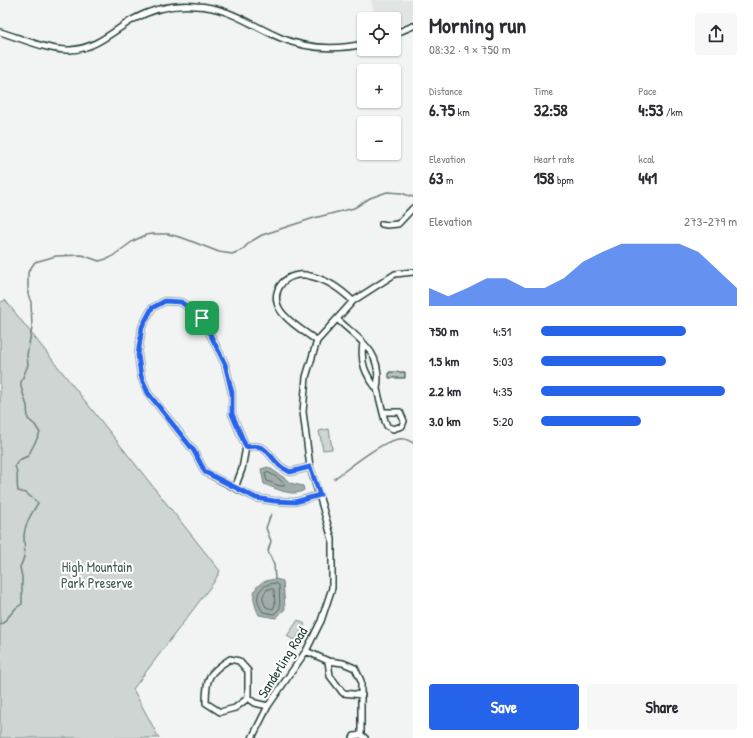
<!DOCTYPE html>
<html lang="en">
<head>
<meta charset="utf-8">
<style>
  :root { --surface:#fff; --page:#f7f7f7; --text:#2b2b33; --muted:#7c7c81; --accent:#2563eb }
  body { margin:0; font-family:"Patrick Hand",sans-serif; background:var(--page); color:var(--text); height:100vh; display:flex; flex-direction:column; font-size:15px; white-space:nowrap }
  * { box-sizing:border-box; margin:0 }
  p { font-size:13px; color:var(--muted) }
  .icon { flex:none; width:22px; height:22px; fill:none; stroke:currentColor; stroke-width:2; stroke-linecap:round; stroke-linejoin:round }
  .map { position:relative; flex:1; overflow:hidden }
  .panel { display:flex; flex-direction:column; background:var(--surface); width:340px }
  .panel>* { flex:none }
  .fabs { position:absolute; left:357px; top:12px; display:grid; gap:8px }
  .fabs a { display:grid; place-items:center; width:44px; height:44px; border-radius:4px; background:var(--surface); box-shadow:0 1px 3px #0004; font-size:20px }
  .pin { position:absolute; display:grid; place-items:center; width:34px; height:34px; color:#fff; margin:-17px; border-radius:8px; box-shadow:0 2px 6px #0006 }
  .round { display:grid; place-items:center; flex:none; width:42px; height:42px; border-radius:4px; background:var(--page) }
  .overview { display:flex; align-items:center; justify-content:space-between; height:68px; padding:0 16px }
  h1 { font-size:22px; font-weight:800; line-height:30px }
  .metrics { display:grid; grid-template-columns:repeat(3,1fr); gap:6px; height:68px; padding:4px 16px }
  .metrics div { display:grid; align-content:center }
  .metrics b { font-size:17px; font-weight:800 }
  .metrics small { font-size:11px; font-weight:400 }
  .metrics p { font-size:11px }
  .chart { height:112px; padding:8px 16px }
  .chart p { display:flex; justify-content:space-between }
  .chart svg { width:100%; height:72px; margin-top:4px; fill:var(--accent); opacity:.7 }
  .action { display:flex; gap:8px; margin-top:auto; padding:8px 16px }
  .action a { flex:1; height:46px; border-radius:4px; background:var(--accent); color:#fff; font-size:16px; font-weight:800; line-height:46px; text-align:center }
  .action a+a { background:var(--page); color:var(--text) }
  ul { padding:0 16px; list-style:none; font-size:13px }
  li { display:grid; grid-template-columns:64px 48px 1fr; align-items:center; height:30px }
  li i { height:10px; border-radius:5px; background:var(--accent) }
  main { display:flex; flex:1; min-height:0 }
  .map>svg:first-child { display:block }
  .built { fill:#e0e4e3 }
  .green { fill:#ced5d3; stroke:#768984 }
  .water { fill:#a1adaa; stroke:#6d807b }
  .lines { fill:none; stroke-linecap:round; stroke-linejoin:round }
  .shore { stroke:#536a63; stroke-width:1 }
  .stream { stroke:#6d807b; stroke-width:1.5 }
  .building { fill:#b7c1bd; stroke:#1f3d34 }
  .street-casing { stroke:#1f3d34; stroke-width:8 }
  .street { stroke:#fff; stroke-width:5 }
  .route-casing { stroke:#fff; stroke-width:8 }
  .route { stroke:#2563eb; stroke-width:5 }
  .labels { text-anchor:middle; dominant-baseline:central; stroke-width:4; stroke-linejoin:round; paint-order:stroke }
  .park-label { font-size:14px; fill:#425b54; stroke:#fff }
  .street-label { font-size:14px; fill:#1f3d34; stroke:#fff }
</style>
</head>
<body>
<main>
<div class="map">
<svg width="413" height="738" viewBox="0 0 413 738">
  <rect width="100%" height="100%" fill="#f2f3f3"/>
  <filter id="ink" filterUnits="userSpaceOnUse"><feTurbulence type="fractalNoise" baseFrequency=".025" numOctaves="2"/><feDisplacementMap in="SourceGraphic" scale="8" xChannelSelector="R" yChannelSelector="G"/><feConvolveMatrix kernelMatrix="1 2 1 2 8 2 1 2 1" color-interpolation-filters="sRGB"/></filter>
  <g filter="url(#ink)">
    <path class="built" d="M371 0H413V20L394 28V19H376Z"/>
    <path class="green" d="M5 300 220 571 214 582 133 689 159 738H0V303Z
      M329 429 332 449 323 450 319 431Z
      M298 620 305 624 295 641 287 636Z"/>
    <path class="water" d="M268 467 286 479 290 483 303 486 304 490C293 498 275 488 264 484L261 469Z
      M275 579 283 581 285 609 276 618 259 615C250 596 251 582 275 579Z"/>
    <g class="lines">
      <path class="shore" d="M266 472C271 473 284 481 285 486H280L267 481 265 474Z
        M275 583 279 585 280 608 274 614 263 612C253 598 257 585 275 583Z
        M268 589H273L274 590 275 605 273 609 266 607C262 600 261 595 268 589Z"/>
      <path class="stream" d="M334 479C349 468 387 436 404 439 407 439 411 442 413 443
        M271 514 266 528 271 541 268 551 274 565 275 579
        M0 624 3 623 16 608 22 604V577L20 567C27 553 24 550 24 535 25 523 32 513 38 503L26 493 18 491C16 482 19 474 15 466L19 460 28 456 40 433 35 425 28 419 27 406 21 387V382L28 365 27 355 32 328 31 302 28 294V272L35 262 56 256 82 255 99 261 110 258 133 241 146 235 153 234H168L183 238 219 252 232 254 242 250 250 242 262 235 314 218 354 208 370 198 387 192 401 193 413 197"/>
    </g>
    <path class="building" d="M389 372H405V378H389Z"/>
    <g class="lines">
      <g class="street-casing">
        <path id="street" d="M0 32C21 38 49 51 70 50 95 49 112 32 132 20 152 9 174 4 196 6 229 7 252 26 281 38 307 49 336 50 364 44
          M394 34 413 26
          M382 224 387 225 398 224 413 208
          M337 319C361 341 383 352 377 389 365 374 360 362 363 343
          M317 341C307 333 294 326 285 316 264 295 285 269 310 276 328 280 340 289 353 301
          M377 389 385 421 387 426 393 429 402 426 404 421 400 412H383
          M246 447C266 443 267 453 279 465 282 468 287 470 290 472L310 467
          M235 488 242 469 246 447 232 414V393L225 364 202 318 181 302 165 301 152 308 142 327 138 355 141 376 148 393 194 451 205 472 235 488 256 498 274 501 295 502 319 495
          M306 651 328 661 343 663 355 668 361 681V735
          M230 659 239 661 248 671V698L235 708 220 712 206 703C206 678 208 673 230 659Z
          M328 661 330 676 343 693 362 695
          M248 698 255 703 268 706
          M252 738 268 706 306 651 321 621 332 588V539L319 495 310 467 303 412 306 377 317 341 353 301 395 274 413 272
          M353 738 354 736 361 735 365 738"/>
      </g>
      <use href="#street" class="street"/>
    </g>
  </g>
  <g class="lines" filter="url(#ink)">
    <g class="route-casing">
      <path id="route" d="M165 301 181 302 202 318 225 364 232 393V414L246 447C266 443 267 453 279 465 282 468 287 470 290 472L310 467 320 495 295 502 274 501 256 498 205 472 194 451 148 393 141 376 138 355 142 327 152 308Z"/>
    </g>
    <use href="#route" class="route"/>
  </g>
  <g class="labels">
    <g class="park-label">
      <text x="97" y="566">High Mountain<tspan x="97" dy="16">Park Preserve</tspan></text>
    </g>
    <g class="street-label">
      <text transform="translate(282 662) rotate(-58)">Sanderling Road</text>
    </g>
  </g>
</svg>
<div class="fabs">
<a><svg class="icon" aria-label="locate" viewBox="0 0 24 24"><circle cx="12" cy="12" r="6"/><path d="M12 2v4M12 18v4M2 12h4M18 12h4"/></svg></a>
<a>+</a>
<a>−</a>
</div>
<div class="pin" style="left:202px;top:318px;background:#1e9e55"><svg class="icon" aria-label="arrive" viewBox="0 0 24 24"><path d="M6 21V4h12l-3 4 3 4H6"/></svg></div>
</div>
<section class="panel">
<div class="overview"><div><h1>Morning run</h1><p>08:32 · 9 × 750 m</p></div><a class="round"><svg class="icon" aria-label="share" viewBox="0 0 24 24"><path d="M12 15V3M7 8l5-5 5 5M5 13v7h14v-7"/></svg></a></div>
<div class="metrics">
<div><p>Distance</p><b>6.75<small> km</small></b></div>
<div><p>Time</p><b>32:58</b></div>
<div><p>Pace</p><b>4:53<small> /km</small></b></div>
</div>
<div class="metrics">
<div><p>Elevation</p><b>63<small> m</small></b></div>
<div><p>Heart rate</p><b>158<small> bpm</small></b></div>
<div><p>kcal</p><b>441</b></div>
</div>
<div class="chart"><p><span>Elevation</span>273–279 m</p>
<svg viewBox="0 0 160 44" preserveAspectRatio="none"><path d="M0 44V33L10 38L20 33L30 27L40 27L50 33L60 33L70 27L80 17L90 11L100 6L110 6L120 6L130 6L140 11L150 22L160 33V44z"/></svg>
</div>
<ul>
<li><b>750 m</b>4:51<i style="width:74%"></i></li>
<li><b>1.5 km</b>5:03<i style="width:64%"></i></li>
<li><b>2.2 km</b>4:35<i style="width:94%"></i></li>
<li><b>3.0 km</b>5:20<i style="width:51%"></i></li>
</ul>
<div class="action"><a>Save</a><a>Share</a></div>
</section>
</main>
</body>
</html>
